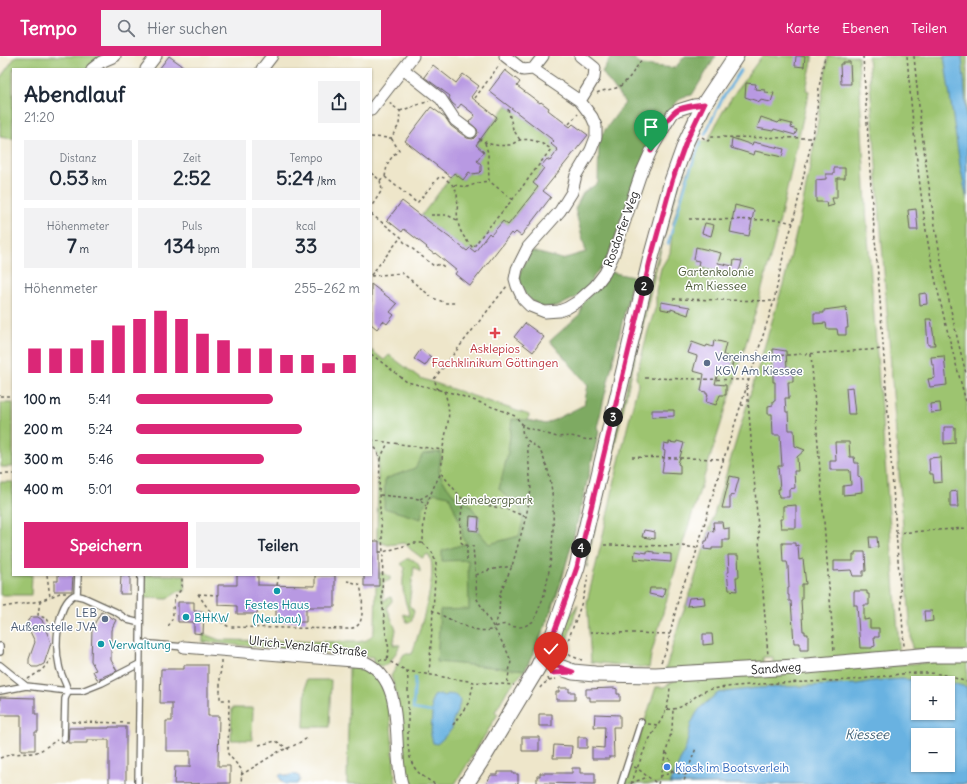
<!DOCTYPE html>
<html lang="de">
<head>
<meta charset="utf-8">
<style>
  :root { --surface:#fff; --page:#f2f2f3; --text:#1f2937; --muted:#747a83; --accent:#db2777 }
  body { margin:0; font-family:Delius,sans-serif; background:var(--page); color:var(--text); height:100vh; display:flex; flex-direction:column; font-size:15px; white-space:nowrap }
  * { box-sizing:border-box; margin:0 }
  p { font-size:13px; color:var(--muted) }
  .icon { flex:none; width:22px; height:22px; fill:none; stroke:currentColor; stroke-width:2; stroke-linecap:round; stroke-linejoin:round }
  .map { position:relative; flex:1; overflow:hidden }
  .side { position:absolute; left:12px; top:12px; width:360px; height:508px; display:flex; flex-direction:column; background:var(--surface); border-radius:0px; box-shadow:0 1px 3px #0004 }
  .side>* { flex:none }
  .tools { position:absolute; left:911px; top:620px; display:grid; gap:8px }
  .tools a { display:grid; place-items:center; width:44px; height:44px; border-radius:0px; background:var(--surface); box-shadow:0 1px 3px #0004; font-size:20px }
  .pin { position:absolute; display:grid; place-items:center; width:34px; height:34px; color:#fff; margin:-41px -17px; border-radius:50% 50% 50% 0; rotate:-45deg; box-shadow:0 0 4px #0007 }
  .pin .icon { rotate:45deg }
  .km { position:absolute; width:20px; height:20px; margin:-10px; border-radius:50%; background:#222; color:#fff; font-size:11px; line-height:20px; text-align:center }
  .round { display:grid; place-items:center; flex:none; width:42px; height:42px; border-radius:0px; background:var(--page) }
  .summary { display:flex; align-items:center; justify-content:space-between; height:68px; padding:0 12px }
  h1 { font-size:22px; font-weight:700; line-height:30px }
  .figures { display:grid; grid-template-columns:repeat(3,1fr); gap:6px; height:68px; padding:4px 12px }
  .figures div { display:grid; align-content:center; border-radius:0px; background:var(--page); text-align:center }
  .figures b { font-size:20px; font-weight:700 }
  .figures small { font-size:11px; font-weight:400 }
  .figures p { font-size:11px }
  .chart { height:112px; padding:8px 12px }
  .chart p { display:flex; justify-content:space-between }
  .chart svg { width:100%; height:72px; margin-top:4px; stroke:var(--accent); stroke-width:6 }
  .cta { display:flex; gap:8px; margin-top:auto; padding:8px 12px }
  .cta a { flex:1; height:46px; border-radius:0px; background:var(--accent); color:#fff; font-size:16px; font-weight:700; line-height:46px; text-align:center }
  .cta a+a { background:var(--page); color:var(--text) }
  ul { padding:0 12px; list-style:none; font-size:13px }
  li { display:grid; grid-template-columns:64px 48px 1fr; align-items:center; height:30px }
  li i { height:10px; border-radius:5px; background:var(--accent) }
  header { display:flex; align-items:center; gap:24px; box-sizing:border-box; height:56px; padding:0 20px; background:var(--accent); color:#fff }
  header strong { font-size:19px }
  nav { display:flex; gap:22px; margin-inline-start:auto; font-size:14px }
  .search { width:280px; height:36px; background:var(--page); display:flex; align-items:center; gap:10px; box-sizing:border-box; padding:0 14px; border-radius:0px; color:var(--muted); font-size:15px }
  .map>svg:first-child { display:block }
  .green { fill:#9dc46f; stroke:#5c7046; fill-rule:evenodd }
  .forest { fill:#7eaa62; stroke:#4d633f }
  .water { fill:#69b2e1; stroke:#42677e; fill-rule:evenodd }
  .lines { fill:none; stroke-linecap:round; stroke-linejoin:round }
  .stream { stroke:#69b2e1; stroke-width:2.5 }
  .building { fill:#b899e2 }
  .lane-casing { stroke:#666359; stroke-width:8 }
  .street-casing { stroke:#666359; stroke-width:13 }
  .secondary-casing { stroke:#666359; stroke-width:17 }
  .path { stroke:#666359; stroke-width:1.5; stroke-dasharray:3 3; stroke-linecap:butt }
  .lane { stroke:#fff; stroke-width:5.5 }
  .street { stroke:#fff; stroke-width:11 }
  .secondary { stroke:#fff; stroke-width:15 }
  .route-casing { stroke:#fff; stroke-width:8 }
  .route { stroke:#db2777; stroke-width:5 }
  .health-dot { fill:#e0444e; stroke:#fff; stroke-width:1.5 }
  .service-dot { fill:#5c6f8a; stroke:#fff; stroke-width:1.5 }
  .culture-dot { fill:#0f9aa8; stroke:#fff; stroke-width:1.5 }
  .shop-dot { fill:#3f7fe0; stroke:#fff; stroke-width:1.5 }
  .labels { text-anchor:middle; dominant-baseline:central; stroke-width:3; stroke-linejoin:round; paint-order:stroke }
  .street-label { font-size:12px; fill:#1c1c1c; stroke:#fff }
  .park-label { font-size:12px; fill:#505f3d; stroke:#fff }
  .health-label { font-size:12px; fill:#be3a42; stroke:#fff }
  .service-label { font-size:12px; fill:#4e5e75; stroke:#fff; text-anchor:start }
  .culture-label { font-size:12px; fill:#0d838f; stroke:#fff; text-anchor:start }
  .shop-label { font-size:12px; fill:#366cbe; stroke:#fff; text-anchor:start }
  .water-label { font-size:13px; font-style:italic; fill:#3f6075; stroke:#fff }
</style>
</head>
<body>
<header>
<strong>Tempo</strong>
<div class="search"><svg class="icon" aria-label="search" viewBox="0 0 24 24"><circle cx="10" cy="10" r="6"/><path d="M15 15l6 6"/></svg>Hier suchen</div>
<nav><a>Karte</a><a>Ebenen</a><a>Teilen</a></nav>
</header>
<div class="map">
<svg width="967" height="728" viewBox="0 0 967 728">
  <rect width="100%" height="100%" fill="#fff"/>
  <filter id="ink" filterUnits="userSpaceOnUse"><feTurbulence type="fractalNoise" baseFrequency=".025" numOctaves="2"/><feDisplacementMap in="SourceGraphic" scale="8" xChannelSelector="R" yChannelSelector="G"/><feConvolveMatrix kernelMatrix="1 2 1 2 8 2 1 2 1" color-interpolation-filters="sRGB"/></filter>
  <filter id="wash" filterUnits="userSpaceOnUse"><feTurbulence type="fractalNoise" baseFrequency=".012" numOctaves="4" result="noise"/><feDisplacementMap in="SourceGraphic" scale="16" xChannelSelector="R" yChannelSelector="G"/><feGaussianBlur stdDeviation="0.9" result="paint"/><feColorMatrix in="noise" values="0 0 0 0 0 0 0 0 0 0 0 0 0 0 0 0 0 1.4 0 .05"/><feComposite in="paint" operator="in"/></filter>
  <g filter="url(#wash)">
    <rect width="100%" height="100%" fill="#eee6ca"/>
    <path class="green" d="M16 0H107L88 13H13V83L0 81V22Z
      M742 0H744C697 60 676 132 658 205 648 246 639 287 629 328 621 364 612 399 604 434 598 460 591 485 587 511H586L588 497 650 228 682 112 708 54Z
      M762 0H813L806 34 809 35 780 164 759 244 735 324 682 490 651 599 649 612 591 606 587 546 601 488 620 401 638 328 636 321 648 275 656 250V234L661 212 670 197 673 166 687 118 701 84 708 86V84L722 57 736 35Z
      M828 0H858L867 168 899 589 896 598 773 608V601H763V609L665 615 680 565 691 535 785 222C805 148 817 75 828 0Z
      M868 0H967V595L912 593Z
      M507 49 554 85 551 88 558 94 550 105 547 103 541 110 544 112 533 127 538 131 508 169 503 165 491 179 489 178 483 185 485 187 477 198 467 195 421 160 454 117 463 124 469 116 472 118 474 116 476 118 479 117 481 115 477 105 484 96 476 89Z
      M371 294 384 304 389 299 420 322 529 359 528 364 588 379 599 375 563 520 553 551 536 592 525 614 508 633 495 656 498 658 455 728H408L404 718 397 640 391 620 404 598H412C418 579 441 514 428 498L422 502 410 493 405 487 388 489 377 485 378 404C378 398 376 393 371 390Z
      M1 347H13V411H1Z
      M0 426H13V519H32L31 539H0Z
      M406 503C415 502 420 508 420 516L414 511 409 549 414 555 411 566H407L403 558 410 560C404 543 400 530 405 512L401 508Z
      M379 517H384L390 521V524L383 527V545L391 541 392 545 387 551 396 574 393 589H400C394 600 388 617 373 607V601L203 586V578L220 584 358 586 367 584 373 578 375 569 376 530Z
      M145 519H185V535H179L167 543 145 542Z
      M578 548 566 588 562 595C553 582 571 559 578 548Z
      M967 604V728H624L656 631H664L677 623ZM918 627H948V657H918ZM918 679H948V709H918Z
      M349 610C360 611 372 615 379 624 393 640 392 704 396 728H347Z
      M306 624H331L329 671H304Z
      M232 652H253L252 684H231Z"/>
    <path class="forest" d="M611 0H632L641 9 675 12 685 0H716L692 39 682 41 674 49 661 66 608 200 586 232 577 241 557 251H540L526 240 519 225 521 214 531 195 562 203 586 196 575 153 583 137 598 127 599 82 625 47 602 16Z
      M610 216 633 221 597 372 599 375C579 457 564 539 525 614L437 606 440 554 469 553 468 504 442 505V495L467 487 463 483 461 469 449 440 434 437 423 451 421 463 384 452 385 423 415 412 423 398 441 396 439 416 444 426 457 443H465L479 461 478 475 489 488 519 480 523 465 520 453 499 433 508 396 512 363 527 364 546 368 584 349 588 329 550 285 580 258 583 247Z"/>
    <path class="water" d="M944 0H962C967 48 967 96 967 144L960 109Z
      M901 623 947 626 967 631V728H670L686 691 691 668 696 658 701 651 718 637 757 632 857 628 873 625ZM918 627H948V657H918ZM918 679H948V709H918Z
      M440 638 444 640 447 638 455 639 460 644C460 654 451 662 452 673 447 677 443 684 437 688L433 687 431 679 432 656 431 646 434 640Z
      M281 718 288 720C292 718 294 717 299 720L300 724 297 728H285L281 724 279 720Z"/>
    <g class="lines">
      <path class="stream" d="M705 78 722 43 741 14
        M668 188 689 117 701 85
        M415 622 413 653 432 656"/>
    </g>
    <g id="blocks">
      <path class="building" d="M169 0 187 13H159Z
        M796 0H805L804 11 795 10Z
        M843 6H850L851 28H841L840 8H843Z
        M433 9 456 27 463 18 479 30 471 41 497 61 476 89 484 96 477 105 481 108V115L479 117 472 118 469 116 463 124 454 117 451 121 405 85 431 51 445 61 451 70 467 82 473 83 478 77 477 73 469 66 475 59 461 48 458 52 452 47 449 42 450 40 424 21Z
        M505 14 520 26 517 30 540 47 541 46 549 52 548 54 570 71 573 68 588 79 543 135 551 141 521 180 516 176 513 179 511 177 470 230 455 218 457 215 435 197 434 198 426 192 427 191 404 173 402 176 387 164 402 145 467 195 470 192 475 196 489 177 491 179 503 165 508 169 538 131 533 127 544 112 541 110 547 103 550 105 558 94 551 88 554 85 489 35Z
        M746 27 756 28 755 33 765 34V36L774 37 771 46 760 44V46L745 41Z
        M761 61 778 67 780 65 792 68 791 72 797 74 795 79 774 73 773 75 757 72Z
        M732 82 752 89 753 86 784 93 782 101 755 95 754 99 731 92Z
        M834 112H845V122H837V142H832L834 149 827 151 826 146H816V124L826 123V118H834Z
        M735 149 754 154 749 180 730 176Z
        M916 153 918 174H910L908 154Z
        M705 167 714 169 711 180 702 177Z
        M696 191 721 197 718 207 733 210 734 204 742 205 738 219 698 210 699 205 694 204Z
        M371 228 397 248 390 256 394 259 387 268 383 265 377 273 371 268Z
        M926 237 927 248 920 249 919 238Z
        M661 246 690 251 688 259 671 253V255L661 253Z
        M846 251 848 272H846V279H838L837 273H827L826 267 814 268V257H824V254Z
        M926 263H931L935 289H928Z
        M525 267 544 281 533 296 514 281Z
        M714 284 726 287 723 299 730 301 729 305 733 306 730 317 719 313 715 328 726 329V339H720L716 349 706 346 708 338H706V336L701 335 704 318 693 315 697 300 688 297 692 286 706 291 707 289 713 291Z
        M421 293 431 301 425 310 414 303Z
        M773 293 786 295 787 313H791V318H793V326H788L789 342H785L786 356H788L789 374H794L795 390 805 394 797 401 798 415H794L795 432 789 433V441H779L778 433H780L778 410H782L780 379H773L772 358H768V350L773 349V345H775V326H773Z
        M944 300 947 329 930 331 928 323 935 322 934 309H932L931 301Z
        M852 331 855 358H848L846 332Z
        M940 347 941 356 931 357 930 348Z
        M652 354H674V360L652 361Z
        M944 371H955V387L944 388Z
        M677 385 684 387 678 408 680 409V418L662 417 665 395 663 394 664 387 669 388V386L676 387Z
        M835 386H849L850 401H854L855 407H858V421L861 422 862 436 855 437V438L843 439V430L851 429 850 415 849 414H830V405H836Z
        M941 401 942 426 934 427 933 418H930L929 402Z
        M730 420 739 422 734 440 730 439V452H722Z
        M957 435 958 451H950V436Z
        M796 449V472H781L780 463H783V450Z
        M470 460 479 461 478 475 469 474Z
        M713 466H722L723 473 729 472V484H723V492H712V494L704 493 705 485H707L710 475 714 476Z
        M644 474 655 476V483L642 481Z
        M869 481H877L878 491 870 492Z
        M371 485H379V530H364V519H371Z
        M782 487H795V490L798 489 799 504 803 503 806 528H802V544H801L803 575H805V578H808V594H800V587H794L791 545H789V539H788V532H789L788 510 787 506H783Z
        M635 495 647 497V495L654 496V497L671 498V506L634 503Z
        M855 496H865L866 515H863V520H853L851 514 834 515V505H853V499H855Z
        M728 499H738L739 521H736L737 535 729 534 727 516H729Z
        M58 519H73L72 535H54V525H58Z
        M121 519H130V538H120Z
        M237 519H258V529L315 530V519H335V551H306V566H276V550H258L257 558H237V550L218 549V529H237Z
        M650 532H665L663 541 649 538Z
        M854 535H867V538H869V549H864V564L870 563V572H879V581H874L875 590 872 591V592H860L857 549H854Z
        M704 541 705 548 687 550 689 542Z
        M178 546H194V555H204L203 578 194 577V566H178Z
        M924 555H932L933 565 925 566Z
        M101 556 116 564 111 574V604L117 615 97 623 93 615 96 614 91 605 92 572Z
        M32 561H38L42 564 51 587 44 608 38 611H32L29 608V603L35 586 27 569 28 564Z
        M703 578H712L713 588 703 589Z
        M184 609H208V660H219L218 710H230V727L174 728 175 711H190V695H166V665H172V647H160L161 613H184Z
        M559 632H569V636H575V644H556V636H559Z
        M614 632 617 633V638H620V645H590V641H586V633Z
        M0 641 35 642V658H38V676H35V694H21V659H0Z
        M539 658H552V670H539Z
        M595 658 620 659V671H613L614 701H609V703H592V691L604 692 605 671H594Z
        M109 671H126V728H109V684H87V687H68L69 672H109Z
        M522 681H539V695H522Z
        M578 681H587V692H578Z
        M554 689 572 690 571 702H553Z
        M572 712H580V717H595V728L537 727V720H540V717H572Z
        M498 716H513V718H518V728H486L491 719H498Z"/>
    </g>
  </g>
  <g filter="url(#ink)">
    <use href="#blocks" fill-opacity="0" stroke="#666359" stroke-width="1"/>
    <g class="lines">
      <g class="lane-casing">
        <path id="lane" d="M77 539 78 519
          M140 587 184 591
          M0 596V590
          M139 608 102 627 82 635H68C66 626 60 618 59 609 55 591 56 550 74 539L83 541 116 556 128 564 140 567
          M0 609 26 630
          M0 635 26 630 68 635 65 643 64 683
          M138 728 141 519
          M621 728 641 666"/>
      </g>
      <g class="street-casing">
        <path id="street" d="M505 0 523 14 533 13 580 45 592 61 596 70V81L591 94 576 119 572 136 560 155 528 191 517 213 515 223 517 230 523 243 530 250 545 256 559 255 567 252 577 246 595 230 605 217 613 200 640 120 651 95 665 70 673 57 678 54 694 49 704 48
          M580 0 595 12 594 22 580 45
          M92 13 101 6 115 0
          M146 13 156 0
          M262 13 272 0
          M403 13 441 43 455 64 471 76
          M533 13 543 0
          M371 54 413 0
          M184 591 365 606C408 626 391 690 402 728"/>
      </g>
      <g class="secondary-casing">
        <path id="secondary" d="M545 600 554 609 573 616 595 618 656 619 795 611 932 599H967
          M466 728 485 699 538 611 552 582 577 511 650 205 672 125 686 86 704 48 736 0"/>
      </g>
      <path class="path" d="M863 0 872 148 879 230 904 590
        M907 0C912 60 918 121 927 181 937 238 952 294 967 349
        M914 0C924 109 939 215 967 321
        M597 37C603 34 609 34 616 32 628 27 635 13 642 3
        M475 42 500 8
        M508 53 513 73 520 84
        M400 55 429 45
        M569 68 578 58
        M371 81 391 82 399 69 400 55 389 47
        M702 81 708 85 712 81 813 82
        M485 87 488 97 489 125 512 143
        M371 117 380 124 382 134 371 151
        M385 121 417 147 439 121C443 121 445 122 448 125 463 136 455 149 458 165 459 176 466 184 473 192L483 178 513 143 551 93C542 87 532 82 520 84 516 85 513 89 508 89 498 91 486 88 478 82
        M380 124 385 121C387 108 388 104 399 94L391 82
        M454 129 467 131 481 126 489 125
        M371 158 401 181 404 186 434 210 440 208 446 212
        M431 159H447L457 164
        M689 163 780 164 793 167
        M371 219 401 181
        M371 220 402 217 433 242 446 247H457
        M673 243 774 245
        M371 298 407 326 456 338 498 353 515 360 525 371 557 381 571 380 588 384 596 383
        M811 298 834 595
        M757 301 883 293
        M645 322 749 324
        M747 331 768 600
        M438 334 434 323 507 230
        M444 335C453 358 447 369 443 391 442 400 442 408 441 417L463 444 509 454 526 461
        M0 340H13
        M741 349 749 350
        M522 368C521 384 528 383 537 392 543 397 544 405 547 411 558 445 553 508 543 542 540 550 537 557 534 565 530 567 525 571 519 571 508 571 506 565 494 572L499 558 500 537 512 510 526 461 531 434 527 385
        M371 384 443 394
        M371 387 376 393 380 403 379 438 383 496 382 543 386 579 389 593 387 604
        M632 401 724 403
        M380 403 388 387
        M0 418H13
        M380 439 420 443 426 450
        M420 443 429 438
        M463 444 460 468 461 486 464 489 473 490 477 543 506 593 511 605 507 628
        M896 477 967 472
        M423 487 432 496 436 507 429 619
        M604 489 682 490 697 492
        M379 496H383L414 487H423C423 458 427 442 441 417
        M467 504V489
        M47 519 50 541 60 537H66
        M476 519 489 514 512 510
        M277 529 279 519
        M198 538C207 551 215 565 230 571L348 573C352 572 356 572 359 568 364 562 363 534 359 528L347 525
        M198 538 218 539
        M40 545 38 559 47 563 51 569
        M3 551 40 545 50 541
        M432 554C448 562 476 580 494 573
        M168 570C175 562 172 555 174 546 175 539 179 537 182 532V519
        M590 576 670 578
        M564 595 571 600 582 604
        M561 600 564 595C573 570 585 544 588 518
        M221 604V615L220 618V644H229L228 698 242 714 241 728
        M379 604H387L407 615 474 626 514 629
        M661 606 666 595 680 536 694 504 718 421 774 245 785 191 793 167 816 65 819 31 825 0
        M407 615 408 624V685
        M28 623 42 614 51 603
        M549 625 556 623
        M540 632 543 628 549 625 547 619
        M666 653 669 643 670 631
        M72 666 132 667
        M648 668 658 669
        M453 669 469 646 474 626
        M408 688C410 711 416 717 435 728
        M259 689 276 685 290 694
        M0 702 12 698 34 697 40 695 57 684
        M634 711 637 712 648 721
        M672 714 674 716 686 719 684 725
        M241 719 278 696 293 690 306 683
        M686 719 696 692
        M660 720 671 717C673 710 670 704 667 697
        M631 727 648 721 658 728
        M631 728 647 687 663 661 666 653C685 656 694 636 712 633 758 626 803 627 849 624 879 622 910 614 940 618 949 620 958 623 967 626
        M658 728 672 673 673 654"/>
      <use href="#lane" class="lane"/>
      <use href="#street" class="street"/>
      <use href="#secondary" class="secondary"/>
    </g>
  </g>
  <g class="lines" filter="url(#ink)">
    <g class="route-casing">
      <path id="route" d="M551 617 573 616 554 609 545 600 561 557 577 511 650 205 672 125 686 86 704 48C696 49 687 50 679 53 667 59 657 84 651 95"/>
    </g>
    <use href="#route" class="route"/>
  </g>
  <path class="health-dot" d="M493 271h4v4h4v4h-4v4h-4v-4h-4v-4h4z"/>
  <g class="service-dot">
    <circle cx="707" cy="307" r="4"/>
    <circle cx="105" cy="563" r="4"/>
  </g>
  <g class="culture-dot">
    <circle cx="277" cy="535" r="4"/>
    <circle cx="186" cy="561" r="4"/>
    <circle cx="101" cy="588" r="4"/>
  </g>
  <circle class="shop-dot" cx="667" cy="711" r="4"/>
  <g class="labels">
    <g class="street-label">
      <text transform="translate(621 173) rotate(-70)">Rosdorfer Weg</text>
      <text transform="translate(308 590) rotate(6)">Ulrich-Venzlaff-Straße</text>
      <text transform="translate(776 612) rotate(-4)">Sandweg</text>
    </g>
    <g class="park-label">
      <text x="716" y="215">Gartenkolonie<tspan x="716" dy="14">Am Kiessee</tspan></text>
      <text x="494" y="443">Leinebergpark</text>
    </g>
    <g class="health-label">
      <text x="495" y="292">Asklepios<tspan x="495" dy="14">Fachklinikum Göttingen</tspan></text>
    </g>
    <g class="service-label">
      <text x="715" y="300">Vereinsheim<tspan x="715" dy="14">KGV Am Kiessee</tspan></text>
      <text x="97" y="556" text-anchor="end">LEB<tspan x="97" dy="14">Außenstelle JVA</tspan></text>
    </g>
    <g class="culture-label">
      <text x="277" y="548" text-anchor="middle">Festes Haus<tspan x="277" dy="14">(Neubau)</tspan></text>
      <text x="194" y="561">BHKW</text>
      <text x="109" y="588">Verwaltung</text>
    </g>
    <g class="shop-label">
      <text x="675" y="711">Kiosk im Bootsverleih</text>
    </g>
    <g class="water-label">
      <text x="867" y="678">Kiessee</text>
    </g>
  </g>
</svg>
<div class="tools">
<a>+</a>
<a>−</a>
</div>
<div class="pin" style="left:651px;top:95px;background:#1e9e55"><svg class="icon" aria-label="arrive" viewBox="0 0 24 24"><path d="M6 21V4h12l-3 4 3 4H6"/></svg></div>
<div class="pin" style="left:551px;top:617px;background:#d93025"><svg class="icon" aria-label="check" viewBox="0 0 24 24"><path d="M5 12l5 5 9-10"/></svg></div>
<b class="km" style="left:644px;top:230px">2</b>
<b class="km" style="left:613px;top:361px">3</b>
<b class="km" style="left:581px;top:492px">4</b>
<section class="side">
<div class="summary"><div><h1>Abendlauf</h1><p>21:20</p></div><a class="round"><svg class="icon" aria-label="share" viewBox="0 0 24 24"><path d="M12 15V3M7 8l5-5 5 5M5 13v7h14v-7"/></svg></a></div>
<div class="figures">
<div><p>Distanz</p><b>0.53<small> km</small></b></div>
<div><p>Zeit</p><b>2:52</b></div>
<div><p>Tempo</p><b>5:24<small> /km</small></b></div>
</div>
<div class="figures">
<div><p>Höhenmeter</p><b>7<small> m</small></b></div>
<div><p>Puls</p><b>134<small> bpm</small></b></div>
<div><p>kcal</p><b>33</b></div>
</div>
<div class="chart"><p><span>Höhenmeter</span>255–262 m</p>
<svg viewBox="0 0 160 44" preserveAspectRatio="none"><path d="M5 44V29M15 44V29M25 44V29M35 44V24M45 44V15M55 44V11M65 44V6M75 44V11M85 44V20M95 44V24M105 44V29M115 44V29M125 44V33M135 44V33M145 44V38M155 44V33"/></svg>
</div>
<ul>
<li><b>100 m</b>5:41<i style="width:61%"></i></li>
<li><b>200 m</b>5:24<i style="width:74%"></i></li>
<li><b>300 m</b>5:46<i style="width:57%"></i></li>
<li><b>400 m</b>5:01<i style="width:100%"></i></li>
</ul>
<div class="cta"><a>Speichern</a><a>Teilen</a></div>
</section>
</div>
</body>
</html>
